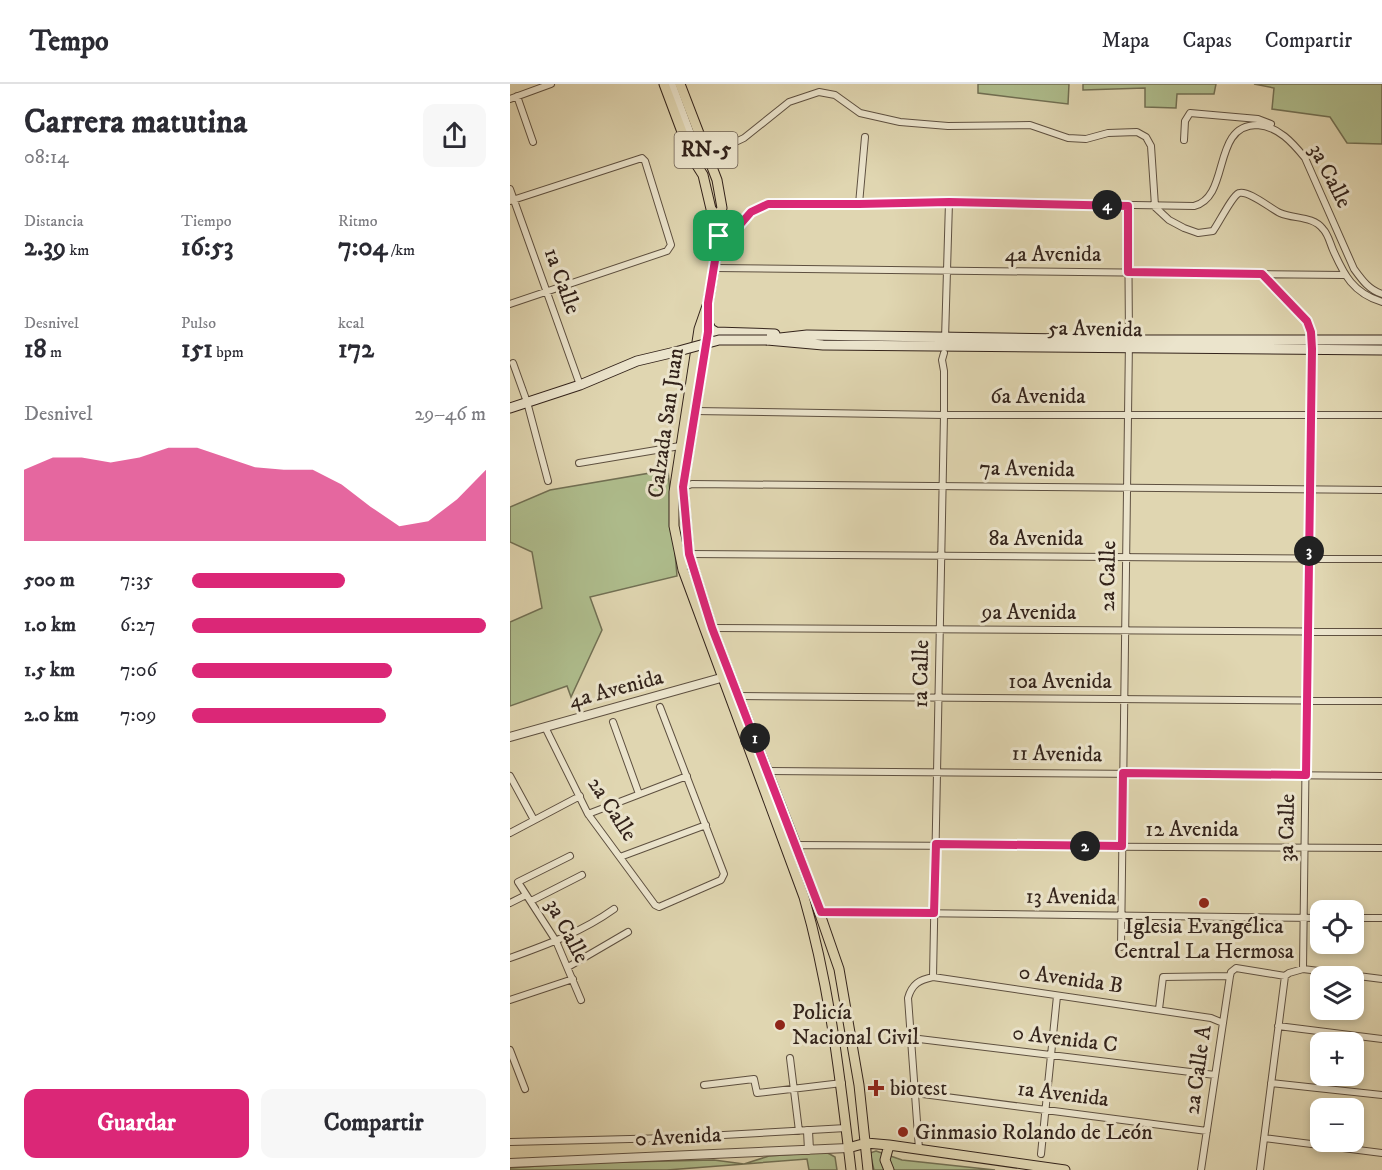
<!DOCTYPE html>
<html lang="es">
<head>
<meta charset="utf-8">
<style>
  :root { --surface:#fff; --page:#f7f7f7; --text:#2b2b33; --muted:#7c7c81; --line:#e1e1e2; --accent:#db2777 }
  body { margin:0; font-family:"IM FELL DW Pica",serif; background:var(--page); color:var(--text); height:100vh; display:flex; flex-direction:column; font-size:22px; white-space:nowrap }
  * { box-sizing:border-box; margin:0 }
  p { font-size:20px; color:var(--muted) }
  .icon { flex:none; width:33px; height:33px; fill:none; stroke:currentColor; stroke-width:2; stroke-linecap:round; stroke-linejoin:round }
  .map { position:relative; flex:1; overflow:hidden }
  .sheet { display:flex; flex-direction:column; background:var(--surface); width:510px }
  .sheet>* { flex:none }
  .buttons { position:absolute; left:800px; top:816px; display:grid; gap:12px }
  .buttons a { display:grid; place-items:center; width:54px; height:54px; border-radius:12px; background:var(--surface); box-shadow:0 3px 9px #0003; font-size:30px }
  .pin { position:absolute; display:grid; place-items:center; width:51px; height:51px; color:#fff; margin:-26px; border-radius:12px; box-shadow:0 3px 9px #0006 }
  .km { position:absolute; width:30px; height:30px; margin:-15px; border-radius:50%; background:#222; color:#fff; font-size:16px; line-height:30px; text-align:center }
  .round { display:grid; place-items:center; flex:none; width:63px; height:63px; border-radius:12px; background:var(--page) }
  .head { display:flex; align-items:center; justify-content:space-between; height:102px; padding:0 24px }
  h1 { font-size:33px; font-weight:800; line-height:45px }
  .stats { display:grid; grid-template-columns:repeat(3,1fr); gap:9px; height:102px; padding:6px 24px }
  .stats div { display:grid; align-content:center }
  .stats b { font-size:26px; font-weight:800 }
  .stats small { font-size:16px; font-weight:400 }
  .stats p { font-size:16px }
  .chart { height:168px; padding:12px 24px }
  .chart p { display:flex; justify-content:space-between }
  .chart svg { width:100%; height:108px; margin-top:6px; fill:var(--accent); opacity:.7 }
  .button { display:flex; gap:12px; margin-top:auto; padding:12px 24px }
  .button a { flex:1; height:69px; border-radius:12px; background:var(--accent); color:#fff; font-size:24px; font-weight:800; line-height:69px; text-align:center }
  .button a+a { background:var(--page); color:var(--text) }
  ul { padding:0 24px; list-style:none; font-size:20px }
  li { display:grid; grid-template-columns:96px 72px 1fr; align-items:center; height:45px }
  li i { height:15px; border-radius:8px; background:var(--accent) }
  header { display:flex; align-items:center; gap:36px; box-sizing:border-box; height:84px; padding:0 30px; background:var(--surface); border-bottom:2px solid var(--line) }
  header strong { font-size:28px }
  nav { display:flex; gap:33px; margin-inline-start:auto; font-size:21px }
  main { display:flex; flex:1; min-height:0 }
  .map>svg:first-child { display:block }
  .green { fill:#afbe8e; stroke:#717054; stroke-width:1.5 }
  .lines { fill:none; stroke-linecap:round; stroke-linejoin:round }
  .minor-casing { stroke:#5e5040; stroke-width:8 }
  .tertiary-casing { stroke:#5e5040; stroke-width:10 }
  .secondary-casing { stroke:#33231b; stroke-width:11 }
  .primary-casing { stroke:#33231b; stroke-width:11 }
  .minor { stroke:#ebe4cc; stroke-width:6 }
  .tertiary { stroke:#ebe4cc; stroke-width:8 }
  .secondary { stroke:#ebe4cc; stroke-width:9 }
  .primary { stroke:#e0d6b1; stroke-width:9 }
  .secondary-bridge-casing { stroke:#33231b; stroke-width:11; stroke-linecap:butt }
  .secondary-bridge { stroke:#ebe4cc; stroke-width:9 }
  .route-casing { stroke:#fff; stroke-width:12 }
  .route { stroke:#db2777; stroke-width:8 }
  .poi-dot { fill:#8f2418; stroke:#ebe4cc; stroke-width:2 }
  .labels { text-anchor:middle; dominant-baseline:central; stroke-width:6; stroke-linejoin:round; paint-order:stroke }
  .shield { fill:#ebe4cc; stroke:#6a5d50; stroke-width:1.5 }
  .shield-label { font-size:21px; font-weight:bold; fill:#33231b }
  .street-label { font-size:22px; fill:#33231b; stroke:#ebe4cc }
  .poi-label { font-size:22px; fill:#33231b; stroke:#ebe4cc; text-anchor:start }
</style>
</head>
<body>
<header>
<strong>Tempo</strong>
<nav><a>Mapa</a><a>Capas</a><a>Compartir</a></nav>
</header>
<main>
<section class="sheet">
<div class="head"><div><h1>Carrera matutina</h1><p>08:14</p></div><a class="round"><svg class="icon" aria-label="share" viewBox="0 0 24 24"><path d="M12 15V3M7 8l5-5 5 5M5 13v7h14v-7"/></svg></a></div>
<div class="stats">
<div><p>Distancia</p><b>2.39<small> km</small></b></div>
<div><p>Tiempo</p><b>16:53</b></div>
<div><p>Ritmo</p><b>7:04<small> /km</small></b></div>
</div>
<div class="stats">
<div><p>Desnivel</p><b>18<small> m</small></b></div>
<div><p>Pulso</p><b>151<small> bpm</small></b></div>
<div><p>kcal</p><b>172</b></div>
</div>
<div class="chart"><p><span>Desnivel</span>29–46 m</p>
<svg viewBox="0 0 160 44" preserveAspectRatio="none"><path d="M0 44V15L10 10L20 10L30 12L40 10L50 6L60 6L70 10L80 14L90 15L100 15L110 21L120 30L130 38L140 36L150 27L160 15V44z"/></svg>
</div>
<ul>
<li><b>500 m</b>7:35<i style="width:52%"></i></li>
<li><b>1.0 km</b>6:27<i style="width:100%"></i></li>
<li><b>1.5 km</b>7:06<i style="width:68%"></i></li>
<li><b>2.0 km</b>7:09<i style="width:66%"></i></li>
</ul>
<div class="button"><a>Guardar</a><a>Compartir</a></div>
</section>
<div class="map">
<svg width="872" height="1086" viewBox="0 0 872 1086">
  <rect width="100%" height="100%" fill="#e0d6b1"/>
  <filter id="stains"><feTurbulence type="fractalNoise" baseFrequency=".00333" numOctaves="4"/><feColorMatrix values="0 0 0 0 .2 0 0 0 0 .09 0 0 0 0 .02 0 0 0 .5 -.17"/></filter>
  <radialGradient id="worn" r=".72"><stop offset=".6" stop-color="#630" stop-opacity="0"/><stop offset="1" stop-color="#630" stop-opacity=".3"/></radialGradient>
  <path class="green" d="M468 0H559L558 20 468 9Z
    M573 0H706L704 10H667L666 24 635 23V4L573 6Z
    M744 0H872V60L837 59 820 33 762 25 764 4Z
    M158 386 167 492 80 513 92 546 61 613 57 602 0 622V538L32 524 22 468 0 458V423L40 406Z
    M366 1067 392 1076 485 1086H364L360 1069Z
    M316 1068 325 1073 327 1086H299L297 1075 157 1086H0V1084L71 1079 204 1076 234 1080 259 1072Z"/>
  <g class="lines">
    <g class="minor-casing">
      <path id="minor" d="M7 12 23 58
        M0 15 41 0
        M674 56 675 37 680 29 748 35 761 40
        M198 71 234 54 279 18 309 8 325 11 350 29 390 38 438 42 520 41 558 54 576 55 598 49 627 48 636 53 641 62 645 122
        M0 105 70 301
        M0 117 132 74 135 77 161 161 157 167 0 220
        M349 120 355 53
        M645 123 659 136 674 144 688 149 703 147C709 139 722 112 729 109 739 106 761 125 770 129 784 135 803 132 813 145 818 150 820 159 823 166 834 191 843 209 872 218
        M209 152 221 151 241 128 259 120H349L439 118 684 122C721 113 701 41 747 41 768 42 783 59 795 74L844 185C852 196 859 206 872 210
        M204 184C414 188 624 190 834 191
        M751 190 797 237 801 247 793 885
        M435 255 439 118
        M3 279 17 318 38 397
        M184 327 434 331H872
        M69 379 170 362
        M171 404 182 400 872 406
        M179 470 872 475
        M202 544 872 548
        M228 612 872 617
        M103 638 129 710
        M35 643 78 730 145 821 149 823 211 796 214 790 150 623
        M258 687 872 692
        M0 692 24 736
        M78 730 177 692
        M0 749 70 712
        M276 765 286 761 872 764
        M60 772 8 798 46 857 71 916
        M110 773 196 741
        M21 817 72 791
        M0 819 16 811
        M311 828 810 834
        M843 834H872
        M611 863 619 256 618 122
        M0 874C36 861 72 848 104 825
        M58 883 118 848
        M423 893 434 331V287L432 276 434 269
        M0 916 63 895
        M649 925 653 893 720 892 721 888 726 884 775 892 779 889 793 885 872 895
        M768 942 872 955
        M401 954 705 991
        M0 966 15 1005
        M280 974 289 1047
        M761 999 872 1011
        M194 1001 244 995 247 1009 332 999
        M405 1009 697 1047
        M754 1054 872 1069
        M0 1058 160 1054 336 1044
        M409 1065 398 914C402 900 409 896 423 893L701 934 713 939
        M531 1070 547 912
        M691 1086 720 892
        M750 1086 775 892"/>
    </g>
    <g class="tertiary-casing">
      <path id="tertiary" d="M0 653 218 592
        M298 1047 299 1066
        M0 1079 338 1064"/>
    </g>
    <g class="secondary-casing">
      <path id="secondary" d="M161 0 187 70V81
        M198 239 201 245 206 248 265 250
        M270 254 297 251 619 256H872
        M257 256 313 261 872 266
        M0 324 70 301 127 277 165 268"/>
    </g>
    <g class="primary-casing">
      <path id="primary" d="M154 0 181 72 193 91 201 125 208 133
        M170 0 207 96 212 124 208 133 209 152 204 184 198 219 189 245 164 408V442L173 486 294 813C320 903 330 993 341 1086
        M198 225V247L173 403 179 470 202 544 286 761 329 885 349 1001 358 1086
        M338 1064 356 1059 379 1061 555 1086
        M379 1086 375 1076 379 1061"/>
    </g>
    <use href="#minor" class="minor"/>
    <use href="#tertiary" class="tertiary"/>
    <use href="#secondary" class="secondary"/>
    <use href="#primary" class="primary"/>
    <g class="secondary-bridge-casing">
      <path id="secondary-bridge" d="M165 268 209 256H257"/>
    </g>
    <use href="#secondary-bridge" class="secondary-bridge"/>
  </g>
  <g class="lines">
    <g class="route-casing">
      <path id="route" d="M439 118 618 122V188L752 190 797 237 801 248 802 265 796 691 613 689 612 762 426 760 424 829 311 828 202 544 179 470 173 403 198 248V219L209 152 221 151 241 128 258 120H349Z"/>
    </g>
    <use href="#route" class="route"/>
  </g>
  <g class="poi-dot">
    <circle cx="694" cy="819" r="6"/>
    <circle cx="270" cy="941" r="6"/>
    <path d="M363 995h6v6h6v6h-6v6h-6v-6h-6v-6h6z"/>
    <circle cx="393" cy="1048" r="6"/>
  </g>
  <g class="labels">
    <rect class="shield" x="164.5" y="48" width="63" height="36" rx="4.5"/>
    <g class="shield-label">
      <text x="196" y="66">RN-5</text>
    </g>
    <g class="street-label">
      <text transform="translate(820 92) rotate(63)">3a Calle</text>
      <text x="543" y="170">4a Avenida</text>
      <text transform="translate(52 197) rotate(70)">1a Calle</text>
      <text transform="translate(585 245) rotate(1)">5a Avenida</text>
      <text x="528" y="312">6a Avenida</text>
      <text transform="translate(156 339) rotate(-82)">Calzada San Juan</text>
      <text transform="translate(517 385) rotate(1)">7a Avenida</text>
      <text x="526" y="454">8a Avenida</text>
      <text transform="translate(598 492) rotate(-89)">2a Calle</text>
      <text x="519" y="528">9a Avenida</text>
      <text transform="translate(411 590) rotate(-89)">1a Calle</text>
      <text x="550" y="597">10a Avenida</text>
      <text transform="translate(106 605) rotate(-15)">4a Avenida</text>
      <text transform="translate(547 670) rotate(1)">11 Avenida</text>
      <text transform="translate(102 725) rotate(57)">2a Calle</text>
      <text transform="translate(777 744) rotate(-89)">3a Calle</text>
      <text x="682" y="745">12 Avenida</text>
      <text transform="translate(561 813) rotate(1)">13 Avenida</text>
      <text transform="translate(57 847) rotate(62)">3a Calle</text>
      <text transform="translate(561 895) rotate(8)">0 Avenida B</text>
      <text transform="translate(555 955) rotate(7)">0 Avenida C</text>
      <text transform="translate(688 986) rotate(-82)">2a Calle A</text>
      <text transform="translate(553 1010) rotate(7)">1a Avenida</text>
      <text transform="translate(168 1053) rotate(-3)">0 Avenida</text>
    </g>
    <g class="poi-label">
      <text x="694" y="842" text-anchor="middle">Iglesia Evangélica<tspan x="694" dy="25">Central La Hermosa</tspan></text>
      <text x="282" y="928">Policía<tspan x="282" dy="25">Nacional Civil</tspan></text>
      <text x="380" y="1004">biotest</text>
      <text x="405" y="1048">Ginmasio Rolando de León</text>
    </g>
  </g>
  <rect width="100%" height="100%" filter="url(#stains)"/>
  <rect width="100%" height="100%" fill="url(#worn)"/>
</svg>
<div class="buttons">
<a><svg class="icon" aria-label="locate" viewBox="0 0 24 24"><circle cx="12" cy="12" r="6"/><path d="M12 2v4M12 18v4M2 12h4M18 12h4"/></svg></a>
<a><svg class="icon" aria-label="layers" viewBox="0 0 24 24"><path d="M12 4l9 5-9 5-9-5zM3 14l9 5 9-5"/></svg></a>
<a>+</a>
<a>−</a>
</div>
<div class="pin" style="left:209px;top:152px;background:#1e9e55"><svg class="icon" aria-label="arrive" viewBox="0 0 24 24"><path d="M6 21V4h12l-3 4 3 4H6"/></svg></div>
<b class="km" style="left:245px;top:654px">1</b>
<b class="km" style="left:575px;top:762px">2</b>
<b class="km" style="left:799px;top:467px">3</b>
<b class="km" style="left:597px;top:121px">4</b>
</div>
</main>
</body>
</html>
